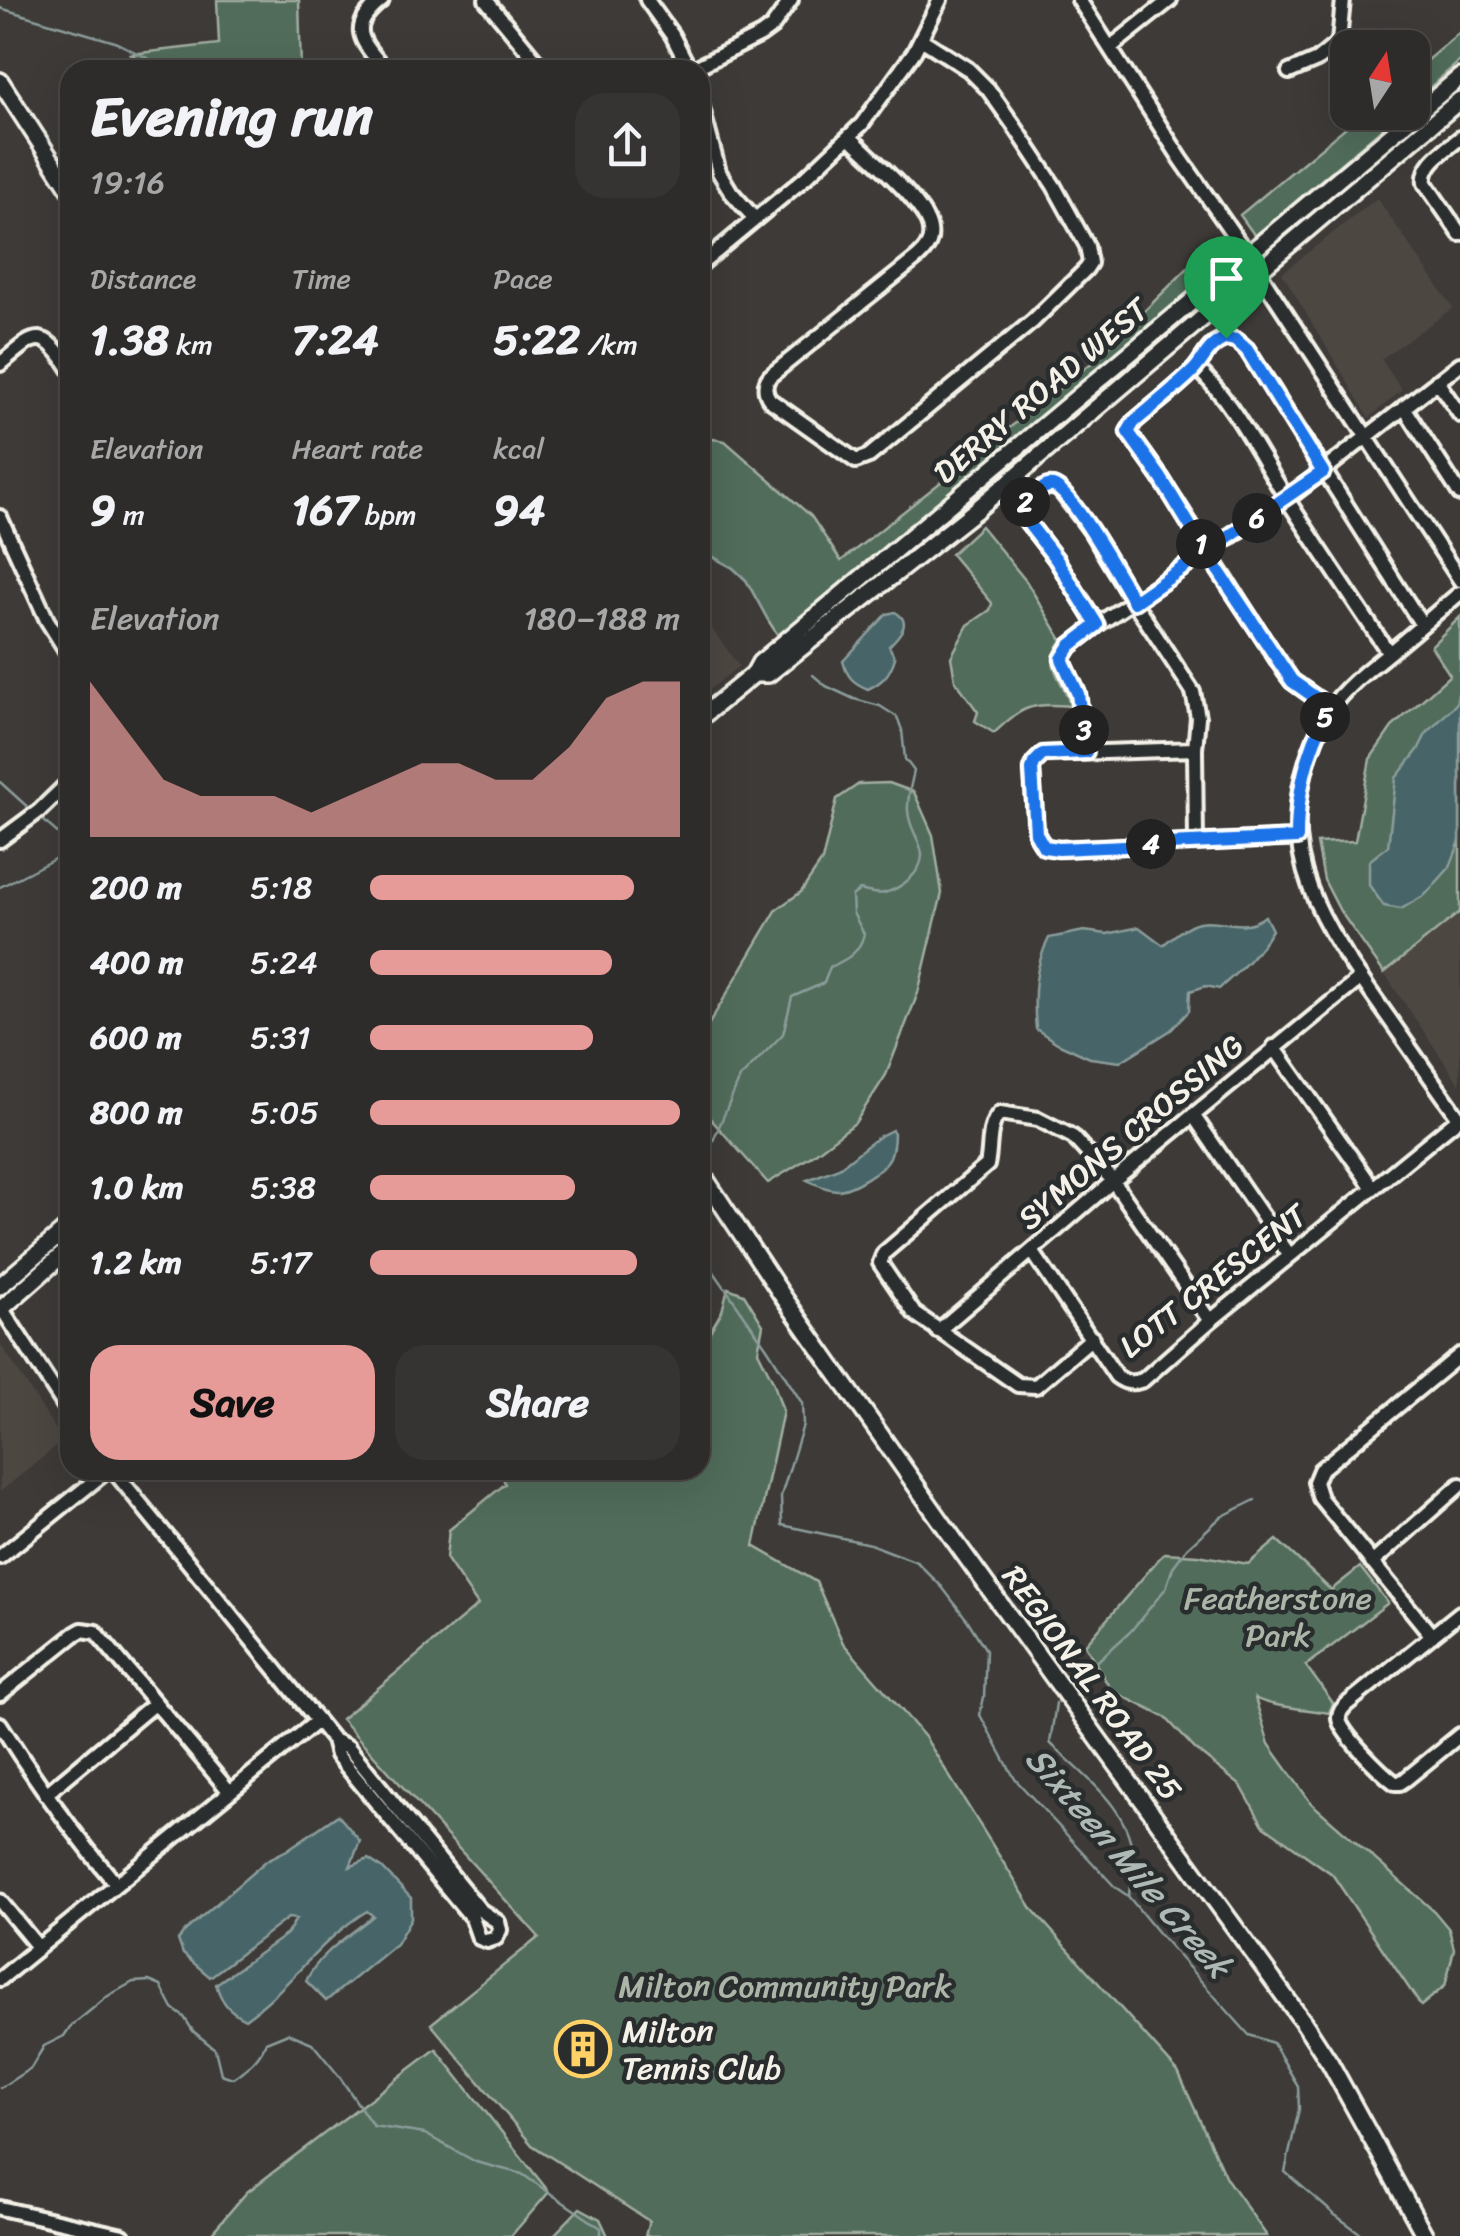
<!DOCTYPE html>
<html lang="en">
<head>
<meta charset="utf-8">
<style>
  :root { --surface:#2e2c2a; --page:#363432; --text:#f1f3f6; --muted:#a7a7a8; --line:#494847; --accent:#e69b98 }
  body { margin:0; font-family:Sriracha,sans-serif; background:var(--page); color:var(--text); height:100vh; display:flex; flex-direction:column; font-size:38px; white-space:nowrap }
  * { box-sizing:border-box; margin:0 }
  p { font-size:32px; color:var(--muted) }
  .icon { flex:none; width:55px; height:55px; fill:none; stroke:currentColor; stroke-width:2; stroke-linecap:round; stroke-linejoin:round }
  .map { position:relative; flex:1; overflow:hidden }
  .side { position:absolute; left:60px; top:60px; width:650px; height:1420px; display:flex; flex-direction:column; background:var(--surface); border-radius:30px; box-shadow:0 10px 40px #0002,0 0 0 2px var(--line) }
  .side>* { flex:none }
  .needle { width:65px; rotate:12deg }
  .controls { position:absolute; left:1330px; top:30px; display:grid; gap:20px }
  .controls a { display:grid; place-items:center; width:100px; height:100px; border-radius:20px; background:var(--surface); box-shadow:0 10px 40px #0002,0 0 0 2px var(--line); font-size:50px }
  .pin { position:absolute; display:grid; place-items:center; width:85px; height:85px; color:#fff; margin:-102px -42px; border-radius:50% 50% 50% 0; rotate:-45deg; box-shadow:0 0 10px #0007 }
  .pin .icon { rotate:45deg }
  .km { position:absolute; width:50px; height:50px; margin:-25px; border-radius:50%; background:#222; color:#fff; font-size:28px; line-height:50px; text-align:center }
  .round { display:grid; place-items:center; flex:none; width:105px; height:105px; border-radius:30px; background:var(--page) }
  .overview { display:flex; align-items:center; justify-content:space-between; height:170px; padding:0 30px }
  h1 { font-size:55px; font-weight:700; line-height:75px }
  .metrics { display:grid; grid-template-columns:repeat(3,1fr); gap:15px; height:170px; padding:10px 30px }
  .metrics div { display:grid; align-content:center }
  .metrics b { font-size:42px; font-weight:700 }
  .metrics small { font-size:28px; font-weight:400 }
  .metrics p { font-size:28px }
  .chart { height:280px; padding:20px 30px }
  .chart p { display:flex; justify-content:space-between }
  .chart svg { width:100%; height:180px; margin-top:10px; fill:var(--accent); opacity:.7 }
  .button { display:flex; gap:20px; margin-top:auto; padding:20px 30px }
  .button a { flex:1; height:115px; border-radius:30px; background:var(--accent); color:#111; font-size:40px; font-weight:700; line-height:115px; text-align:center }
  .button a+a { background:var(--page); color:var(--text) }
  ul { padding:0 30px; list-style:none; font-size:32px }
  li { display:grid; grid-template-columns:160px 120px 1fr; align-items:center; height:75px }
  li i { height:25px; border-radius:12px; background:var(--accent) }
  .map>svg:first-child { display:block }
  .built { fill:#4d4642 }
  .green { fill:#516c5a; stroke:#a2aea1; stroke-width:2.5 }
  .water { fill:#466568; stroke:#8c9d9b; stroke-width:2.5 }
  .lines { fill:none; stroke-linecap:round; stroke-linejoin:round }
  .stream { stroke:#8c9d9b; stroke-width:2.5 }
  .minor-casing { stroke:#f4f1e8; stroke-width:20 }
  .major-casing { stroke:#f4f1e8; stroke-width:22 }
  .minor { stroke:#2a2d2e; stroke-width:12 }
  .major { stroke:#2a2d2e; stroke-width:15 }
  .route-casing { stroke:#fff; stroke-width:20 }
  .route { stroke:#1a73e8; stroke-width:12 }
  .labels { text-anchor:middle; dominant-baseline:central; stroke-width:9; stroke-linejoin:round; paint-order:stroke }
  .street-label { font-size:32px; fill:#f4f1e8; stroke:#2a2d2e }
  .park-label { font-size:32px; fill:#abb5a8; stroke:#2a2d2e }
  .poi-label { font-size:32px; fill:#f4f1e8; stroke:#2a2d2e; text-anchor:start }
  .water-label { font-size:35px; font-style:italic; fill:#aeb9b5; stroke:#2a2d2e }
</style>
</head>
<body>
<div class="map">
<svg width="1460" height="2236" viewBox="0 0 1460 2236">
  <rect width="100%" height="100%" fill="#3d3a38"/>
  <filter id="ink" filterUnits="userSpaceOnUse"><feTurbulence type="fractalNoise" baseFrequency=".01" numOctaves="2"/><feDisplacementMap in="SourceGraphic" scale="20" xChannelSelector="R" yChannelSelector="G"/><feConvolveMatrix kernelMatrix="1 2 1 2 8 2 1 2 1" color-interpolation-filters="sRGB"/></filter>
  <g filter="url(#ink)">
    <path class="built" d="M1377 198 1453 308 1381 359 1402 390 1369 418 1282 273Z
      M700 612 739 666 700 697Z
      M1460 912V1085L1384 973Z
      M0 1343 63 1441 0 1492Z"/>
    <path class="green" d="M217 0H299L301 70H151L131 54 219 44Z
      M1460 32V61L1413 102V72Z
      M1364 112 1400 113 1255 236 1240 215Z
      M1215 241 1230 247 1125 364 784 645 768 620 746 580 733 568 701 551 700 437 725 441 811 516 841 561 1094 361Z
      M981 526 1026 581 1062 640C1041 669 1065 678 1070 706 1030 703 1023 706 994 733L975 721 978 712 955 680 951 657 968 625 990 610 992 603 951 554Z
      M1460 617V912L1384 973 1340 911 1324 880 1317 843 1355 841 1370 759 1392 727 1450 675 1431 646Z
      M889 783 914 792 933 835 942 893 918 993 886 1075 855 1123 810 1157 768 1183 700 1107V1039L777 909 801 892 822 861 837 799 859 784Z
      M728 1288 744 1294 763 1325 758 1351 773 1381 783 1411 754 1546 816 1582 843 1643 925 1737 1033 1910 1178 2072 1226 2178 1267 2236H645L649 2221 532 2145 431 2024 539 1937 341 1719 478 1605 446 1558 449 1530 505 1484 501 1470H700V1334L708 1335 722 1311Z
      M1277 1540 1331 1590 1360 1567 1388 1603 1306 1666 1333 1703 1329 1713C1308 1709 1270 1707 1255 1698L1269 1744 1311 1803 1434 1911 1449 1929 1454 1949 1445 1986 1421 2006 1332 1874 1263 1825 1241 1786 1195 1749 1166 1718 1111 1690 1085 1645 1164 1553 1198 1555 1248 1564Z
      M436 2049 549 2192 511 2236H209L247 2192Z
      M580 2208 600 2219 608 2236H553Z"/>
    <path class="water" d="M895 612C913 622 900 635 889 646L895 658C890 674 883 682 868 689 853 683 847 677 843 661L887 614Z
      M1458 694H1460V841L1450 867 1425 895 1401 909 1384 906 1369 885V861L1388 846 1396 778 1418 750 1426 734 1456 704Z
      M1265 916 1272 930C1258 954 1240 970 1219 989L1206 986 1190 991 1189 1011 1171 1030 1120 1062 1090 1058 1057 1043 1036 1029C1033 996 1034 967 1049 938L1084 931 1107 934 1139 927 1163 945C1173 937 1186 925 1199 922 1222 917 1242 934 1265 916Z
      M892 1130 894 1133C894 1141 893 1150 890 1157 884 1170 851 1190 837 1190 828 1190 815 1184 807 1180L839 1168 878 1137Z
      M338 1815 360 1841 350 1867 368 1859 382 1868 411 1898V1918L396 1944 326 2001 306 1981C319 1953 349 1936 373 1916L367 1911C320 1939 290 1988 245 2019 229 2011 221 2002 216 1984L287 1934 296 1919 288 1918 210 1977 183 1954 178 1940 186 1930 267 1860 287 1850Z"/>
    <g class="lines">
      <path class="stream" d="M0 8 115 42 172 70
        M700 549 733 568 746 580 768 620
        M0 782 32 811
        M38 816 70 844
        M0 887 70 851
        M709 1150 740 1078 783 1034 792 997 824 983 830 967C848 959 859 953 864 934L853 913 852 896 860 890C867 892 876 895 884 893 900 889 921 874 922 856 922 841 909 830 908 811 907 798 911 784 914 771L905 759 902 730 897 717 880 706 854 699 826 686 813 675
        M700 1257 705 1259 767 1348 802 1403 803 1425 781 1496 782 1525 870 1544 917 1562 942 1587 968 1621 986 1650 984 1697 980 1715 1015 1779 1115 1887 1128 1896 1159 1934 1249 2035 1273 2043 1298 2086 1299 2109 1285 2172 1335 2215 1364 2236
        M1082 1675 1130 1632 1166 1588 1173 1567 1187 1548 1221 1517 1255 1500
        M1056 1703 1050 1743C1084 1776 1134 1810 1133 1863 1133 1873 1130 1884 1129 1894
        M0 2088 31 2068 44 2046 64 2036 70 2027 108 1996 133 1982 149 1981 161 1986 173 2009 184 2017 193 2031 215 2049 221 2074 233 2078C248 2067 259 2060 266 2042L288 2033 312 2043 339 2076 373 2126 425 2134 476 2162 522 2174 601 2228V2236"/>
      <g class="minor-casing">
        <path id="minor" d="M382 0C346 29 362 40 385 70
          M486 0 544 70
          M647 0 672 35 690 70
          M1079 0 1181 159 1247 254 1460 580
          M1111 47 1170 0
          M691 70 761 35 772 27 791 0
          M1289 72 1317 60 1339 42 1343 0
          M700 100 719 172 731 192 755 219
          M850 137C869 157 927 204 930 230 932 242 926 250 917 258L770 376C764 383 764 392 770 400L856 461 869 456 1033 321 1086 269 1090 263 1087 246 1054 186 1015 127 988 89 968 69 921 39
          M1460 138C1446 150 1422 163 1425 183L1460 234
          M700 265 805 178 862 124 914 52 940 0
          M0 364C34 336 41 324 70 369
          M1197 368C1234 403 1258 453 1285 496 1319 549 1354 601 1389 653
          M1437 381 1460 415
          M1404 407 1460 494
          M0 517 47 620 70 657
          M1460 593C1437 612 1414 633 1390 652 1369 669 1346 686 1330 709 1320 723 1314 741 1308 757 1274 858 1326 929 1381 1007 1408 1045 1433 1082 1460 1119
          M1097 625 1056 559 1022 515 1024 503C1035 494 1047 481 1060 490L1091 531 1134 602 1193 692 1198 717 1195 749 1196 841
          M1330 708 1292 681 1285 672 1161 478 1128 432 1134 422C1153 405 1176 389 1194 370 1204 359 1209 340 1227 339 1236 338 1241 344 1247 349L1422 625
          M1195 749 1043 754 1034 763 1032 770 1036 833C1041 845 1046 848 1059 849L1297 838
          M1086 752 1078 694 1062 659 1070 646 1097 625 1287 499 1460 364
          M0 840 39 811 70 781
          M1274 1047 1373 1188
          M1193 1115 1290 1256
          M1032 1251 1116 1376C1125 1383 1132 1384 1143 1380L1210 1321 1459 1118
          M0 1306 70 1414
          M938 1331 1113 1181 1361 978
          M1092 1338 1036 1386 1018 1385 914 1313 880 1263 884 1253 987 1165C991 1149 987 1125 1000 1113L1038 1119 1073 1137 1113 1181 1210 1321
          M113 1470 333 1740
          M0 1557 108 1470
          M1372 1563 1460 1485
          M1460 1613 1347 1704C1343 1708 1339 1711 1339 1718 1339 1732 1383 1774 1395 1783H1400L1406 1779 1460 1735
          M1432 1636 1320 1498 1315 1482 1320 1470 1460 1355
          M0 1694 75 1634 82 1630 96 1632 230 1792
          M0 1724C35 1780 73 1833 116 1884
          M333 1740 348 1747 480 1910 498 1922 500 1930 496 1938 487 1941 479 1938 472 1918 337 1755Z
          M46 1794 155 1703
          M0 1901 38 1947
          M0 1979 316 1722
          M0 2208 123 2236"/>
      </g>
      <g class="major-casing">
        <path id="major" d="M0 81 70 189
          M754 674H768L976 510 1460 100
          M700 718 754 674 760 663 1460 77
          M700 1171 782 1295 962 1551 1304 2023 1330 2063 1425 2236
          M0 1286 70 1226
          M0 1310 70 1248"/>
      </g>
      <use href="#minor" class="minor"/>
      <use href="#major" class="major"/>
    </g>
  </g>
  <g class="lines" filter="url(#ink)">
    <g class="route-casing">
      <path id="route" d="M1226 338C1205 347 1206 359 1191 373 1173 390 1153 406 1134 422L1128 432 1161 478 1206 552 1134 602C1122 582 1072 491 1053 486 1046 485 1044 488 1039 491 1029 498 1022 503 1022 515L1056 559 1097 625 1070 646 1062 659 1078 694 1086 752 1043 754 1034 763 1032 770 1036 833 1044 847 1059 849 1297 838C1297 791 1307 749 1330 708L1292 681 1206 552 1323 472 1247 350 1236 340 1226 338"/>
    </g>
    <use href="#route" class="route"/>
  </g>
  <defs>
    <g id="building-ring" transform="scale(2.875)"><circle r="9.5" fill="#2a2d2e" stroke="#ffd166" stroke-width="1.5"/><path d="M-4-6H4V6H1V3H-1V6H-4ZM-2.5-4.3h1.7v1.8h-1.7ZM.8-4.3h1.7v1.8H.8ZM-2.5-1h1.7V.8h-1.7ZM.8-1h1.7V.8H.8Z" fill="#ffd166"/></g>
  </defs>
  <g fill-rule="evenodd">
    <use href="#building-ring" x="583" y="2049"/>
  </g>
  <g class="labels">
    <g class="street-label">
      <text transform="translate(1041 391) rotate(-40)">DERRY ROAD WEST</text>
      <text transform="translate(1131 1132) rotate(-40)">SYMONS CROSSING</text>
      <text transform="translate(1213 1281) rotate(-38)">LOTT CRESCENT</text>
      <text transform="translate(1092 1683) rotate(54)">REGIONAL ROAD 25</text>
    </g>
    <g class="park-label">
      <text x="1278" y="1598">Featherstone<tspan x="1278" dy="37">Park</tspan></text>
      <text x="785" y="1986">Milton Community Park</text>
    </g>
    <g class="poi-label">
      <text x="622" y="2031">Milton<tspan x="622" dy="37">Tennis Club</tspan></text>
    </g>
    <g class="water-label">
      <text transform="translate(1129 1862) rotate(49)">Sixteen Mile Creek</text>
    </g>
  </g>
</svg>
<div class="controls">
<a><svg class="needle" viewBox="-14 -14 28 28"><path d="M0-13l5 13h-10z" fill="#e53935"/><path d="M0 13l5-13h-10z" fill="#a7a7a8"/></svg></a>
</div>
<div class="pin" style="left:1226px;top:338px;background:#1e9e55"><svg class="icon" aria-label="arrive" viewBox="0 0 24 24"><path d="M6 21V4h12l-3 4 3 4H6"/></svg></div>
<b class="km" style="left:1201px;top:544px">1</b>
<b class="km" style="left:1025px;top:502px">2</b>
<b class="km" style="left:1084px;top:730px">3</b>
<b class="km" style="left:1151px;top:844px">4</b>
<b class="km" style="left:1325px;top:717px">5</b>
<b class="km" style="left:1257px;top:518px">6</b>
<section class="side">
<div class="overview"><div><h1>Evening run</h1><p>19:16</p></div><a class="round"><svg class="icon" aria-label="share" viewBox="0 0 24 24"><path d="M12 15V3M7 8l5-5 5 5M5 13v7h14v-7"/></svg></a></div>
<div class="metrics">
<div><p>Distance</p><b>1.38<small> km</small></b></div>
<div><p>Time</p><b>7:24</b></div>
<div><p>Pace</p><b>5:22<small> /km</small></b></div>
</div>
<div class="metrics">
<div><p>Elevation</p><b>9<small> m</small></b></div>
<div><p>Heart rate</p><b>167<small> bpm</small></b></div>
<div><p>kcal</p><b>94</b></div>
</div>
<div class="chart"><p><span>Elevation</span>180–188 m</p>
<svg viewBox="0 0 160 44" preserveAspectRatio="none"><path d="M0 44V6L10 18L20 30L30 34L40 34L50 34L60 38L70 34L80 30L90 26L100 26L110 30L120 30L130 22L140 10L150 6L160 6V44z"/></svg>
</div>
<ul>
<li><b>200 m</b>5:18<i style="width:85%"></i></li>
<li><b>400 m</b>5:24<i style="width:78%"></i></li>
<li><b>600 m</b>5:31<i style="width:72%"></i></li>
<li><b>800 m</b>5:05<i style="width:100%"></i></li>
<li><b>1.0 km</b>5:38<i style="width:66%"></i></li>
<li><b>1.2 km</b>5:17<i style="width:86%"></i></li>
</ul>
<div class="button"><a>Save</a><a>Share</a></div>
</section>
</div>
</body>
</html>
